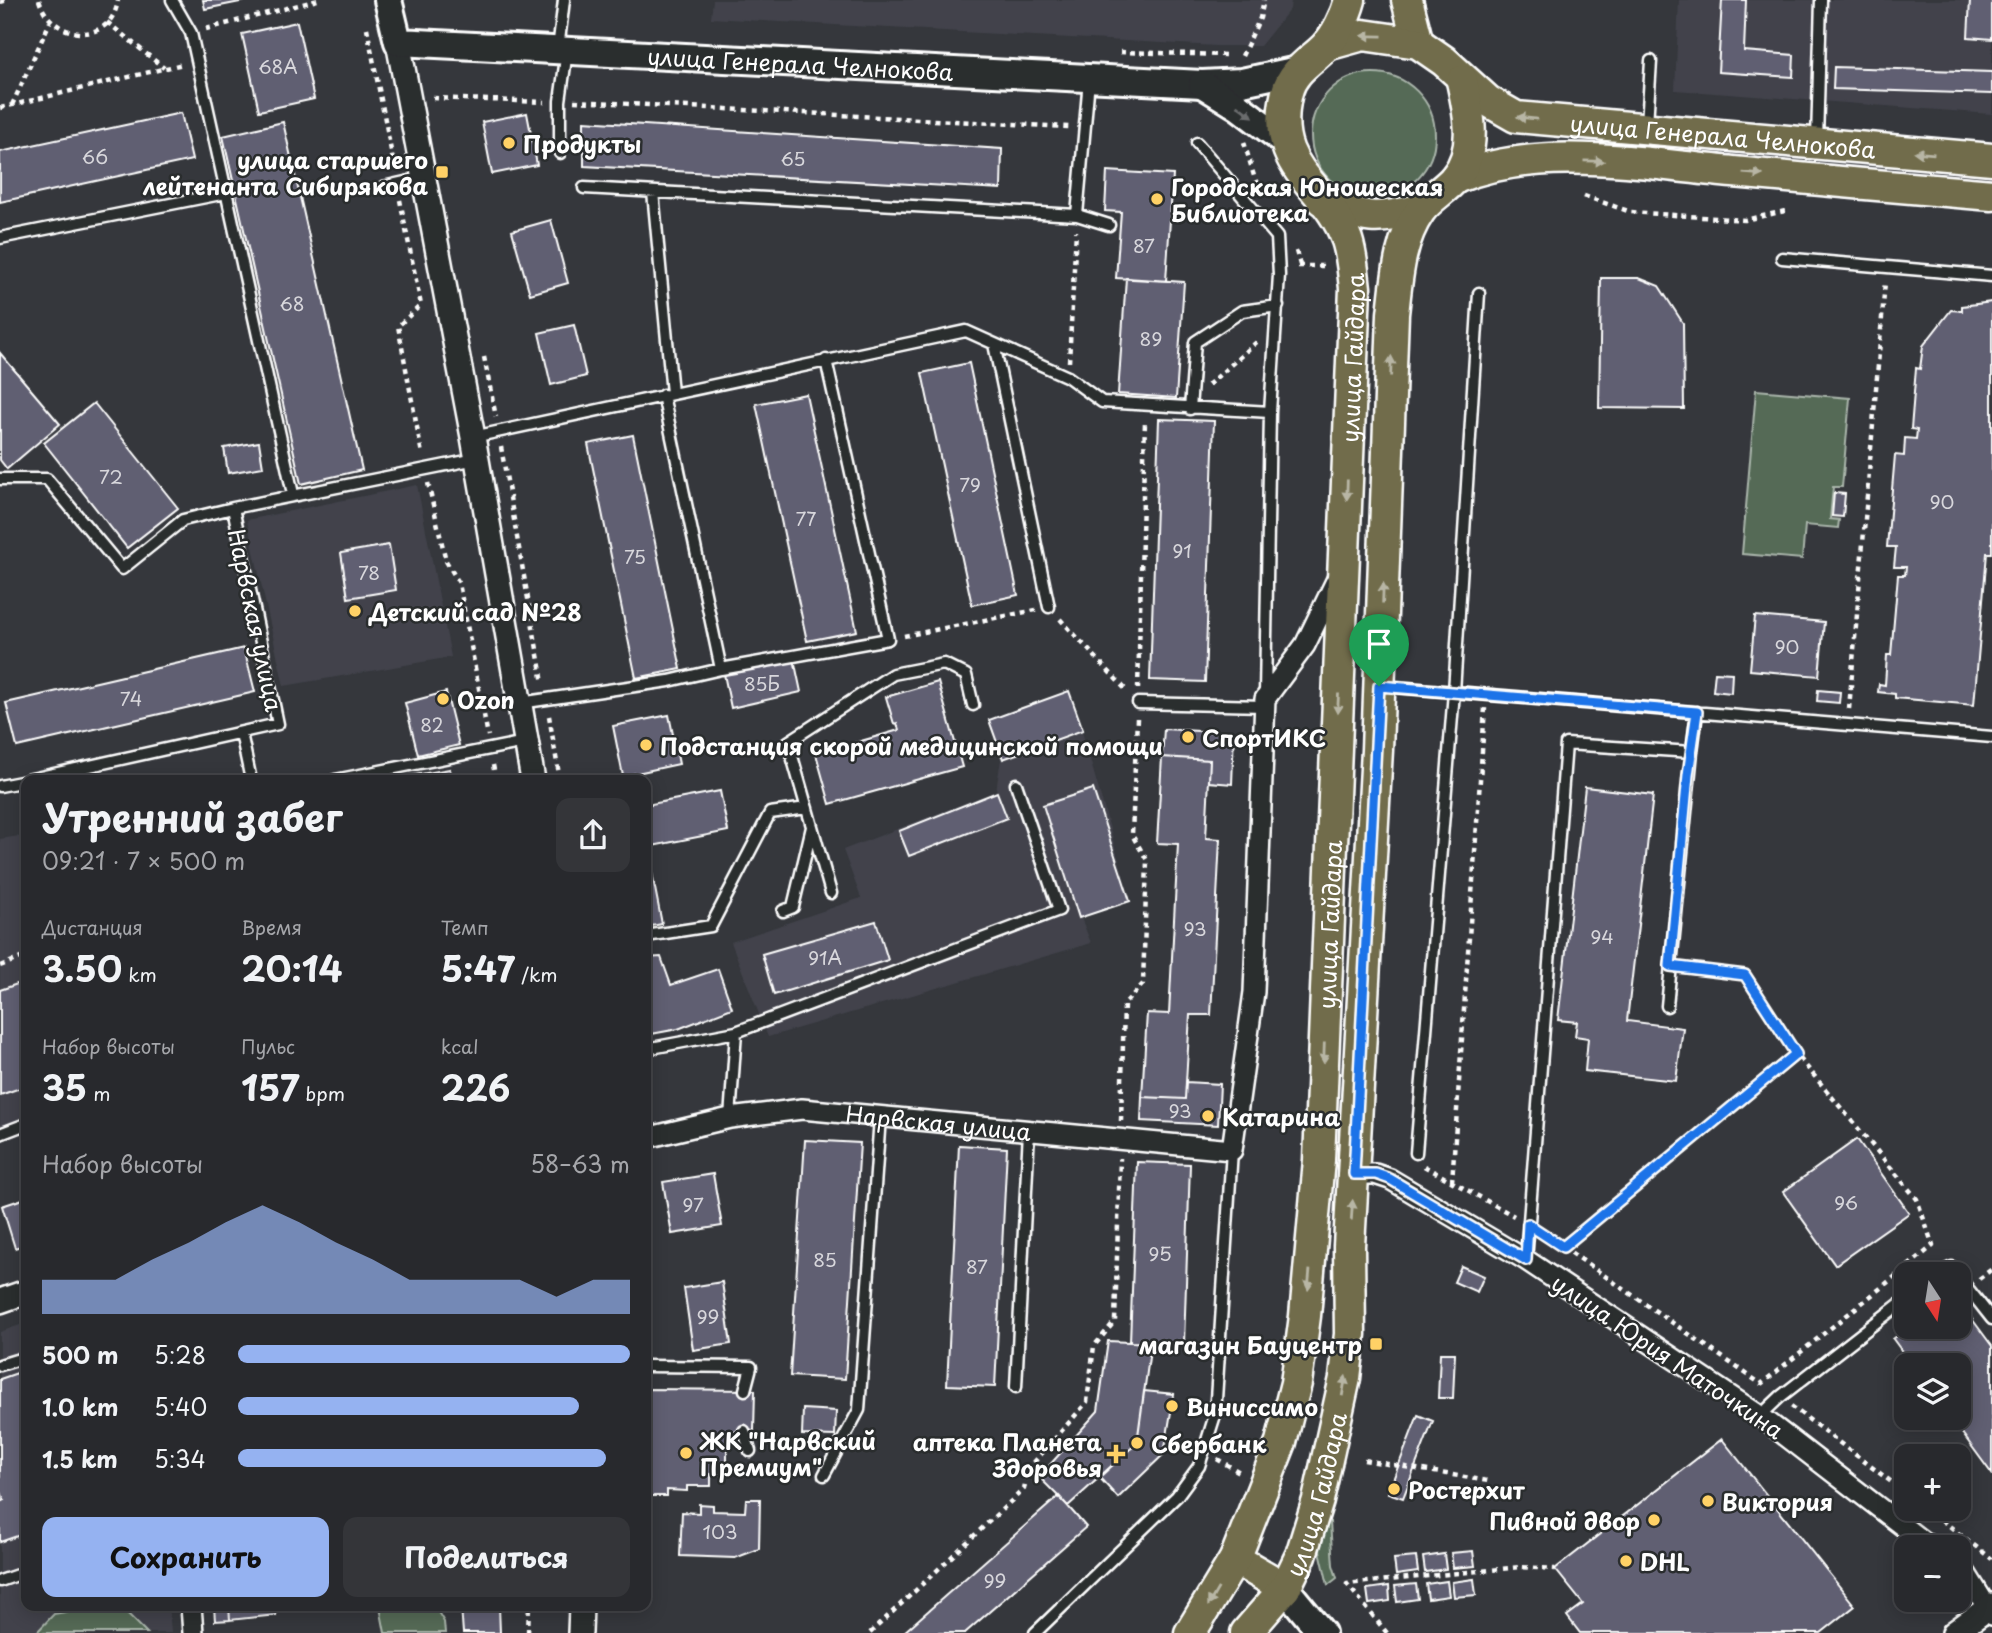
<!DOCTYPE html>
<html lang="ru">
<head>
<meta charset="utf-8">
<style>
  :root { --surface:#28292d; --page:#343539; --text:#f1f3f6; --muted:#a5a6aa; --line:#444549; --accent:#95b2f1 }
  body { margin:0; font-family:"Playpen Sans",sans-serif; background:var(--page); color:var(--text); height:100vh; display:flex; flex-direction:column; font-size:26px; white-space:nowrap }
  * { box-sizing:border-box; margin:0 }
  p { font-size:23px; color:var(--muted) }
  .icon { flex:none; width:38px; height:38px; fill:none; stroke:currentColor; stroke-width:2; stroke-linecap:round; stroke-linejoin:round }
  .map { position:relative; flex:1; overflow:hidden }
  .side { position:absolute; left:21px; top:775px; width:630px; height:836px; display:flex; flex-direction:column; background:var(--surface); border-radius:14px; box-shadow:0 4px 18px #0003,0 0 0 2px var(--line) }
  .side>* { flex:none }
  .needle { width:46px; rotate:168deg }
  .controls { position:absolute; left:1894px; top:1262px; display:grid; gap:14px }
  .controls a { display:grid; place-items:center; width:77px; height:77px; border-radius:14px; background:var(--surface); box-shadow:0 4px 18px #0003,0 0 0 2px var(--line); font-size:35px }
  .pin { position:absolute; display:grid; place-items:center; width:60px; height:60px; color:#fff; margin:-72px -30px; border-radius:50% 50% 50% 0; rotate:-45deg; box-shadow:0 0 7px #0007 }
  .pin .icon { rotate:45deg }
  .round { display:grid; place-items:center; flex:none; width:74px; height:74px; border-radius:14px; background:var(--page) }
  .head { display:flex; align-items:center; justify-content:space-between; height:119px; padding:0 21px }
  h1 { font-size:38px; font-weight:700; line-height:52px }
  .stats { display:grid; grid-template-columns:repeat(3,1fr); gap:10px; height:119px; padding:7px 21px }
  .stats div { display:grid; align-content:center }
  .stats b { font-size:35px; font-weight:700 }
  .stats small { font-size:19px; font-weight:400 }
  .stats p { font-size:19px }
  .chart { height:196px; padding:14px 21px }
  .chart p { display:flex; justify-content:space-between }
  .chart svg { width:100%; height:126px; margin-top:7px; fill:var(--accent); opacity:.7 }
  .cta { display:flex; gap:14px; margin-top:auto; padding:14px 21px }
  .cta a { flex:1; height:80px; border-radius:14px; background:var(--accent); color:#111; font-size:28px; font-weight:700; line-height:80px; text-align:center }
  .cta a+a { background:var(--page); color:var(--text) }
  ul { padding:0 21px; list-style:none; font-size:23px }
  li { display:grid; grid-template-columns:112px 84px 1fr; align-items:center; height:52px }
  li i { height:18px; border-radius:9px; background:var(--accent) }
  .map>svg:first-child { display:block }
  .built { fill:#42434c }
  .green { fill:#546b57; stroke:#aab5ab; stroke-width:2 }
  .building { fill:#615f72; stroke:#fff; stroke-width:2 }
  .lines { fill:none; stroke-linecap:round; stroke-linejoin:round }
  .service-casing { stroke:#fff; stroke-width:15 }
  .minor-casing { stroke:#fff; stroke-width:24 }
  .tertiary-casing { stroke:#fff; stroke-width:28 }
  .secondary-casing { stroke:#fff; stroke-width:32 }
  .primary-casing { stroke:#fff; stroke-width:35 }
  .path { stroke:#fff; stroke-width:4.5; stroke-dasharray:5 5; stroke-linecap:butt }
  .service { stroke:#2a2d2e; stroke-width:10 }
  .minor { stroke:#2a2d2e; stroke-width:19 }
  .tertiary { stroke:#2a2d2e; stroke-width:23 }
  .secondary { stroke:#2a2d2e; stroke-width:26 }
  .primary { stroke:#716c4b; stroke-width:30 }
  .oneway { fill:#b8b6a5 }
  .oneway2 { fill:#6a6c6d }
  .route-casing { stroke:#fff; stroke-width:14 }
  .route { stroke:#1a73e8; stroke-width:9 }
  .poi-dot { fill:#ffd166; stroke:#2a2d2e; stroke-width:2.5 }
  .labels { text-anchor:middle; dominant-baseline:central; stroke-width:5; stroke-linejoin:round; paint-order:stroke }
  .number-label { font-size:19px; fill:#d8d7dc }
  .street-label { font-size:23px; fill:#fff; stroke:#2a2d2e }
  .poi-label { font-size:23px; font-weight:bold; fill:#fff; stroke:#2a2d2e; text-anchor:start }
</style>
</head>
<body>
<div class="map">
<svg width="1992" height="1633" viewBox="0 0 1992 1633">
  <rect width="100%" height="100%" fill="#35373c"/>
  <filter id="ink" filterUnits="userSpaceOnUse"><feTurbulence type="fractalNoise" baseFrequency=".0143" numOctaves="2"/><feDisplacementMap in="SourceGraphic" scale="14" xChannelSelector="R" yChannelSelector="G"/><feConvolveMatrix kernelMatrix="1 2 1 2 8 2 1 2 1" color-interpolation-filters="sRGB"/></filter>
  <g filter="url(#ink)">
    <path class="built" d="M713 0H1291L1290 9 1260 46H1217L711 18Z
      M1679 0H1992V114L1675 90Z
      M417 485 451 657 284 686 247 520Z
      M1070 690 1131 902 1081 918 1091 943 768 1037 731 942 861 898 843 850 996 791 1001 759 988 719Z
      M26 835V1125L0 1132V839Z
      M26 1323V1606L169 1607 171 1633H0V1332Z"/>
    <path class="green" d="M1311 135a62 62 0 1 1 124 0a62 62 0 1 1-124 0Z
      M1756 390 1850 398 1842 487H1833L1830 519 1839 520 1838 528 1805 525 1802 559 1742 554Z
      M1330 1522 1333 1565 1337 1578 1328 1585 1320 1551 1324 1523Z
      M94 1607 126 1612 147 1633H36L54 1614Z
      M380 1607H435L444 1622 445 1633H385Z"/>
    <path class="building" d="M203 0H250L205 9Z
      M1722 0H1746L1744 51 1794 55 1793 77 1718 72Z
      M1970 0H1992V39L1968 37Z
      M297 22 314 99 259 111 242 34Z
      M1834 67 1992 72V94L1833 89Z
      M181 113 192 160 0 202V152Z
      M527 113 537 165 492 174 482 122Z
      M584 121 1002 149 1001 189 584 166Z
      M283 122 362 470 301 484 223 136Z
      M1107 171 1173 175 1166 281 1116 278 1121 212 1105 211Z
      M551 220 568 283 530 294 512 231Z
      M1126 278 1184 282 1176 398 1118 394Z
      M1601 278H1639L1659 286 1683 323 1684 409 1599 408Z
      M1992 302V553H1987L1974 705 1895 698V694L1878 692 1879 684 1885 685 1887 655H1891L1898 575H1905L1906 567H1894L1896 547H1887L1895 455 1904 456 1905 438 1916 439 1917 430 1911 429 1916 368 1920 369 1923 346 1951 310 1962 311V306Z
      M574 325 586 376 551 385 539 333Z
      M0 353 60 424 7 469 0 460Z
      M969 363 1018 595 972 605 922 373Z
      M806 394 857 631 807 641 756 404Z
      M94 403 178 508 127 548 44 443Z
      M1159 419 1214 421 1205 682 1150 680Z
      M633 435 681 669 636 678 588 444Z
      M259 442 263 467 228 473 224 448Z
      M1834 493 1845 494 1843 517 1832 516Z
      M389 545 396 590 348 598 341 553Z
      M1755 616 1824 622 1819 676 1750 670Z
      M244 648 255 692 17 747 6 703Z
      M794 659 801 692 731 708 724 674Z
      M1715 672 1732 673 1731 693 1713 691Z
      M938 682 962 767 830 804 816 754 899 730 897 723 894 724 886 697Z
      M1818 690 1840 692 1839 703 1817 701Z
      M1069 691 1083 730 1003 759 989 720Z
      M446 692 459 745 418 755 405 703Z
      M669 715 679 764 623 776 613 726Z
      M1164 729 1234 733 1232 784 1209 782 1210 760 1162 757Z
      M1162 757 1210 760 1206 838 1220 839 1211 1015H1190L1185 1099 1142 1097 1147 1013 1169 1014 1178 844 1157 843Z
      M450 769 452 780H403V777Z
      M1585 787 1653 795 1627 1021 1683 1028 1676 1081 1585 1071 1588 1038 1575 1036 1577 1022 1558 1020Z
      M1093 789 1130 901 1079 918 1043 805Z
      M720 791 728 831 647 847 662 924 646 927V805Z
      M997 792 1007 818 909 856 899 831Z
      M876 921 888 960 774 995 762 954Z
      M661 957 671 985 718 969 732 1008 678 1029 646 1035V958Z
      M26 981V1086L0 1095V990Z
      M1186 1082 1220 1084 1218 1125 1141 1121 1142 1097 1185 1099Z
      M1857 1139 1909 1213 1835 1265 1783 1192Z
      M805 1140 860 1143 845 1379 790 1376Z
      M959 1145 1007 1148 995 1387 947 1385Z
      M1137 1162 1190 1164 1184 1344 1130 1342Z
      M713 1174 722 1226 672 1234 663 1182Z
      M26 1198V1244L15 1248 2 1206Z
      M1461 1266 1484 1276 1477 1292 1454 1282Z
      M722 1282 731 1344 693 1350 684 1288Z
      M1958 1300 1992 1346V1474L1951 1418H1958V1365H1912L1893 1339 1910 1326H1958Z
      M1108 1341 1151 1343 1137 1443 1068 1506 1039 1477 1098 1411Z
      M1440 1353H1455L1453 1398H1438Z
      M26 1370V1533L0 1542V1502L4 1500 0 1489V1379Z
      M646 1389 755 1390 754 1431H727V1475L711 1474V1486H687V1491L667 1490V1496H646Z
      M1144 1391 1174 1394 1164 1454 1118 1498 1099 1477 1137 1443Z
      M803 1409 836 1411 835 1436 802 1435Z
      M1418 1415 1433 1421 1403 1498 1388 1493Z
      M1722 1439 1855 1606 1821 1633H1580L1567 1616 1583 1604 1555 1569Z
      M1059 1496 1086 1527 965 1633H903Z
      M746 1499H760L759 1549 735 1558 680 1556 682 1512 699 1513V1504L713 1505V1511L745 1512Z
      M1473 1551 1475 1566 1453 1568 1451 1553Z
      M1444 1554 1446 1569 1425 1572 1423 1557Z
      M1416 1557 1418 1572 1396 1575 1394 1559Z
      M1474 1579 1476 1595 1454 1597 1452 1582Z
      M1447 1581 1449 1596 1428 1599 1426 1584Z
      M1416 1584 1418 1599 1397 1602 1395 1586Z
      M1389 1586 1390 1601 1369 1604 1367 1589Z
      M214 1606H229L230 1620 215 1621Z
      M229 1606H275L276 1615 230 1620Z
      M461 1606H499L500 1633H463Z"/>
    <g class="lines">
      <g class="service-casing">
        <path id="service" d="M172 0 191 33 293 494
          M558 49 564 0
          M1647 124 1651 61
          M1817 140 1821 0
          M1197 143 1277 237 1279 275 1270 412 1265 695
          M560 153V101L567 51
          M383 187 423 178
          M584 188 1077 215 1089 80
          M653 192 672 393
          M1077 215 1109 225
          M0 238 226 193
          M1782 258 1992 276
          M994 344 1049 607
          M1190 409 1195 342 1242 311 1278 306
          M473 437 966 331 1068 377 1102 402 1270 412
          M0 479H47L122 569 183 520 233 508
          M721 669 888 639 826 360
          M1383 686 1992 737
          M520 703 669 681 721 669 663 395
          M1138 703 1264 706
          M241 733 251 780
          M27 780 278 724 233 508 476 459
          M335 780 525 742
          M0 786 26 781
          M831 893 788 742 893 674 944 664 966 675 973 705
          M783 911 793 907 812 827
          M646 936 711 926 770 813 807 808
          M1667 1006 1692 752
          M646 1049 736 1032
          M730 1118 736 1032 1059 910 1016 784
          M0 1134 26 1124
          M1416 1153 1454 692 1479 293
          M1526 1260 1566 744 1692 752 1697 712
          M1938 1274 1952 1267 1957 1274
          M1958 1276 1992 1319
          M0 1365 26 1357
          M646 1366 751 1367 745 1390
          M1016 1387 1029 1131
          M1760 1416 1780 1397 1906 1299
          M744 1431 750 1451
          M824 1475 859 1410 880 1117
          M0 1581 26 1572
          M1035 1633 1177 1496 1199 1466 1215 1415 1232 1150"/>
      </g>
      <g class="minor-casing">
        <g id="minor">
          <path id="s1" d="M646 1138 730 1118 802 1109 1232 1150 1254 992 1265 699 1305 645 1337 579"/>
          <path d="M1354 1174H1375L1390 1179 1526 1260 1760 1416 1930 1547"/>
          <path d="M1958 1569 1967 1575 1992 1615"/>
          <path d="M191 1606 193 1633"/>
        </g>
      </g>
      <g class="tertiary-casing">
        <path id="tertiary" d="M398 42 473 437 533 780
          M0 1301 26 1292
          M580 1633 581 1606
          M1954 1633 1992 1605"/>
      </g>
      <g class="secondary-casing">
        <g id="secondary">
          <path id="s2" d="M388 0 398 42 1202 84 1242 82 1298 70"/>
          <path d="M1202 84 1239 107 1285 142"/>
          <path d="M1285 1588 1322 1633"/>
        </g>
      </g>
      <g class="primary-casing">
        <g id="primary">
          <path d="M1407 0 1418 43"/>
          <path id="s3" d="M1327 45 1363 35 1418 43 1444 61 1488 101 1516 117 1992 159"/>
          <path d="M1455 178C1541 143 1644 164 1733 172 1819 180 1906 188 1992 195"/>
          <path d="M1322 200C1363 220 1378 221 1421 209"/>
          <path d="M1235 1559 1285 1588"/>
          <path id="s4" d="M1190 1633 1235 1559 1281 1442 1296 1383 1305 1316 1319 1160 1355 288C1353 272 1352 255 1347 240 1326 181 1268 171 1287 92 1292 71 1311 61 1325 47 1336 36 1346 15 1350 0"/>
          <path id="s5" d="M1246 1633 1285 1588 1301 1555 1318 1500 1345 1378 1350 1334 1349 1246 1377 750 1393 314C1397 279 1399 241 1420 211 1429 198 1445 190 1455 178 1478 150 1469 113 1462 81"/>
        </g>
      </g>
      <path class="path" d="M39 0C52 42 112 46 118 0
        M0 2 9 0
        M107 22 164 68
        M367 28 395 171
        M206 29 318 0
        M1120 52 1227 55
        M1242 56 1260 18 1264 0
        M433 98 545 102
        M574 101 1069 127
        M12 105 50 22
        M0 108 183 64
        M1244 142 1254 176 1263 192
        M1584 196 1631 212 1745 220 1785 211
        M400 200 421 305 398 326 422 454
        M1296 251 1300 265
        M1298 266H1328
        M484 357 496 417
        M1069 362 1076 231
        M1208 385 1259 340
        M501 447 543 683
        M428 483 446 561 459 583 488 736
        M1060 619 1128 692
        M904 636 1036 610
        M1138 689 1145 421
        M1849 709 1885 282
        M549 716 560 780
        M493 765 496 780
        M0 966 26 956
        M1685 967 1745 975 1796 1054 1917 1199 1933 1246 1761 1384
        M1121 1121 1124 1004 1143 984 1147 860 1132 835 1137 718
        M1424 1166 1514 1216
        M1452 1182 1485 708
        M1542 1234 1563 1247 1796 1054
        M1563 1247 1761 1384
        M1979 1279 1992 1269
        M1791 1406 1906 1493
        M1217 1459 1243 1474
        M1364 1460 1488 1481
        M1926 1508 1992 1559
        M1938 1610 1947 1600
        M528 1633 529 1606
        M870 1633 1024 1489 1028 1469 1087 1402 1094 1346 1115 1321 1120 1158
        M1387 1633 1347 1584 1520 1567 1555 1569"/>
      <use href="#service" class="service"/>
      <use href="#minor" class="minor"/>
      <use href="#tertiary" class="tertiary"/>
      <use href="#secondary" class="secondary"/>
      <use href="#primary" class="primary"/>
    </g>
    <defs><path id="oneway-solid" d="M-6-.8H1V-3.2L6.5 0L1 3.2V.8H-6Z" transform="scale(1.75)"/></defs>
    <g class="oneway">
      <use href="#oneway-solid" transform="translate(1372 36) rotate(-179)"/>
      <use href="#oneway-solid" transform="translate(1527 118) rotate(-174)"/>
      <use href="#oneway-solid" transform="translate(1924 153) rotate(-175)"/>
      <use href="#oneway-solid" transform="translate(1594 161) rotate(1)"/>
      <use href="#oneway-solid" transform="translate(1753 174) rotate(5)"/>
      <use href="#oneway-solid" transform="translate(1391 366) rotate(-88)"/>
      <use href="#oneway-solid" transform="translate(1347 490) rotate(92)"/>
      <use href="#oneway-solid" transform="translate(1383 593) rotate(-88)"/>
      <use href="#oneway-solid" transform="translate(1338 704) rotate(93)"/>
      <use href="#oneway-solid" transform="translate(1324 1053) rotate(92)"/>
      <use href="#oneway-solid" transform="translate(1352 1210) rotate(-86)"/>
      <use href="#oneway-solid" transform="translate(1309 1280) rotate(95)"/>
      <use href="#oneway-solid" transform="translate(1344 1386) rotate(-80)"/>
      <use href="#oneway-solid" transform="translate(1213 1597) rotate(120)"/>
    </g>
    <use class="oneway2" href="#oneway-solid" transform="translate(1245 111) rotate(36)"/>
  </g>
  <g class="lines" filter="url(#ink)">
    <g class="route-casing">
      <path id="route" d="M1379 686 1697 712 1688 775 1670 966 1745 975 1796 1054 1563 1247 1528 1224 1526 1260 1390 1179 1376 1174H1354Z"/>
    </g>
    <use href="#route" class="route"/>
  </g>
  <g class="poi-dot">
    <circle cx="509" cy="143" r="7"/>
    <rect x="435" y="165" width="14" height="14" rx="3.5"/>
    <circle cx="1157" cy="199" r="7"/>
    <circle cx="355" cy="611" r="7"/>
    <circle cx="443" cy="699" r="7"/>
    <circle cx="1188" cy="737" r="7"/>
    <circle cx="646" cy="745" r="7"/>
    <circle cx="1208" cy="1116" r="7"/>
    <rect x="1369" y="1337" width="14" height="14" rx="3.5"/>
    <circle cx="1172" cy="1406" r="7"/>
    <circle cx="1137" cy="1443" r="7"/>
    <circle cx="686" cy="1453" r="7"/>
    <path d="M1112.5 1443.5h7v7h7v7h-7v7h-7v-7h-7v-7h7z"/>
    <circle cx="1394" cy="1489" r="7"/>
    <circle cx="1708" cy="1501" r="7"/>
    <circle cx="1654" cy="1520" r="7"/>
    <circle cx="1626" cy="1561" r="7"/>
  </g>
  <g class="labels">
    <g class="number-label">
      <text x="278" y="66">68А</text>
      <text x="95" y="156">66</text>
      <text x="793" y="158">65</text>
      <text x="1144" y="245">87</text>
      <text x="292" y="303">68</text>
      <text x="1151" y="338">89</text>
      <text x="111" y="476">72</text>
      <text x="970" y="484">79</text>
      <text x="1942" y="501">90</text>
      <text x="806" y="518">77</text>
      <text x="1182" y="550">91</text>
      <text x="635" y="556">75</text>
      <text x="369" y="572">78</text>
      <text x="1787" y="646">90</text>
      <text x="762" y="683">85Б</text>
      <text x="131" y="698">74</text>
      <text x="432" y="724">82</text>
      <text x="1195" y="928">93</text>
      <text x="1602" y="936">94</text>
      <text x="825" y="957">91А</text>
      <text x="1180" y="1110">93</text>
      <text x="1846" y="1202">96</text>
      <text x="693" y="1204">97</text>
      <text x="1160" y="1253">95</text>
      <text x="825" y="1259">85</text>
      <text x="977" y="1266">87</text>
      <text x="708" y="1316">99</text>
      <text x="720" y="1531">103</text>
      <text x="995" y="1580">99</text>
    </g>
    <g class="street-label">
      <text stroke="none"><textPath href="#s2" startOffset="446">улица Генерала Челнокова</textPath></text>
      <text stroke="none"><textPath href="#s3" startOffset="424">улица Генерала Челнокова</textPath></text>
      <text stroke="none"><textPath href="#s4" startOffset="1300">улица Гайдара</textPath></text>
      <text transform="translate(256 620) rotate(78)">Нарвская улица</text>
      <text stroke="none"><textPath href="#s4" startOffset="733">улица Гайдара</textPath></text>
      <text stroke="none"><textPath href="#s1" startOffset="296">Нарвская улица</textPath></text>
      <text transform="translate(1668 1356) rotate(34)">улица Юрия Маточкина</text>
      <text stroke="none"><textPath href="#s5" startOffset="159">улица Гайдара</textPath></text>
    </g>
    <g class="poi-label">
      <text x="523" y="143">Продукты</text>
      <text x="428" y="159" text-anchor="end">улица старшего<tspan x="428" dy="26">лейтенанта Сибирякова</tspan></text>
      <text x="1171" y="186">Городская Юношеская<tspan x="1171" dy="26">Библиотека</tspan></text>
      <text x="369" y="611">Детский сад №28</text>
      <text x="457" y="699">Ozon</text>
      <text x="1202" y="737">СпортИКС</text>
      <text x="660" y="745">Подстанция скорой медицинской помощи</text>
      <text x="1222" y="1116">Катарина</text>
      <text x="1362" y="1344" text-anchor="end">магазин Бауцентр</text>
      <text x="1186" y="1406">Виниссимо</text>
      <text x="700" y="1440">ЖК "Нарвский<tspan x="700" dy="26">Премиум"</tspan></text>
      <text x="1102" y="1441" text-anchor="end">аптека Планета<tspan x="1102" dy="26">Здоровья</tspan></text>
      <text x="1151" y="1443">Сбербанк</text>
      <text x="1408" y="1489">Ростерхит</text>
      <text x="1722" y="1501">Виктория</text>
      <text x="1640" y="1520" text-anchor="end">Пивной двор</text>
      <text x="1640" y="1561">DHL</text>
    </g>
  </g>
</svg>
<div class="controls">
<a><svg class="needle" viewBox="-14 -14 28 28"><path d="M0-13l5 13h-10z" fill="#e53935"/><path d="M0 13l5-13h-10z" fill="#a5a6aa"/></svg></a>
<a><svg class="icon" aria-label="layers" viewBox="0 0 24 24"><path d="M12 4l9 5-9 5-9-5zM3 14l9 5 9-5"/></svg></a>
<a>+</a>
<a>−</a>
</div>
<div class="pin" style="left:1379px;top:686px;background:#1e9e55"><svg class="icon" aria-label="arrive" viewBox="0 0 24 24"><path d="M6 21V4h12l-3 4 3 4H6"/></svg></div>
<section class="side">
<div class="head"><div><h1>Утренний забег</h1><p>09:21 · 7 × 500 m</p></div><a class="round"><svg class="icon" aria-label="share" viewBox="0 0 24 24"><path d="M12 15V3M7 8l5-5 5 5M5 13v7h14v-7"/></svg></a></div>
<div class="stats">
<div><p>Дистанция</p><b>3.50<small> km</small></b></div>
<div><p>Время</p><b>20:14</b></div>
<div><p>Темп</p><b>5:47<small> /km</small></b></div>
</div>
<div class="stats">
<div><p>Набор высоты</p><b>35<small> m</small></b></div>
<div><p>Пульс</p><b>157<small> bpm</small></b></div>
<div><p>kcal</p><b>226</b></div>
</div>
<div class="chart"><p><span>Набор высоты</span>58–63 m</p>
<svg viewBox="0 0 160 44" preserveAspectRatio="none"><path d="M0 44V32L10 32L20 32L30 25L40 19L50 12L60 6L70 12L80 19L90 25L100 32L110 32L120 32L130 32L140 38L150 32L160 32V44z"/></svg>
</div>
<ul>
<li><b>500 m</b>5:28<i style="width:100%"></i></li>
<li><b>1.0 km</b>5:40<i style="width:87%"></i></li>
<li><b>1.5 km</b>5:34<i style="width:94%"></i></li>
</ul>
<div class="cta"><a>Сохранить</a><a>Поделиться</a></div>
</section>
</div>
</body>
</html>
